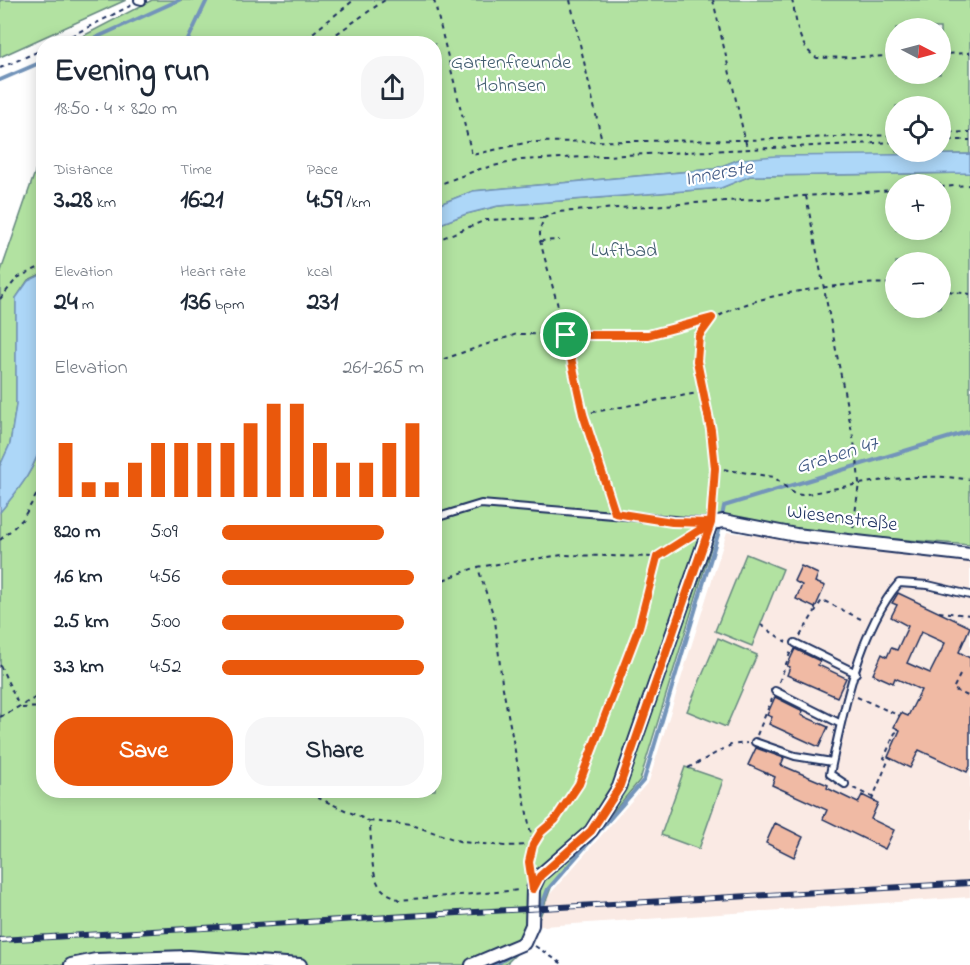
<!DOCTYPE html>
<html lang="en">
<head>
<meta charset="utf-8">
<style>
  :root { --surface:#fff; --page:#f6f6f7; --text:#1f2937; --muted:#747a83; --accent:#ea580c }
  body { margin:0; font-family:"Indie Flower",sans-serif; background:var(--page); color:var(--text); height:100vh; display:flex; flex-direction:column; font-size:22px; white-space:nowrap }
  * { box-sizing:border-box; margin:0 }
  p { font-size:20px; color:var(--muted) }
  .icon { flex:none; width:33px; height:33px; fill:none; stroke:currentColor; stroke-width:2; stroke-linecap:round; stroke-linejoin:round }
  .map { position:relative; flex:1; overflow:hidden }
  .side { position:absolute; left:36px; top:36px; width:406px; height:762px; display:flex; flex-direction:column; background:var(--surface); border-radius:24px; box-shadow:0 3px 15px #0003 }
  .side>* { flex:none }
  .needle { width:39px; rotate:96deg }
  .fabs { position:absolute; left:885px; top:18px; display:grid; gap:12px }
  .fabs a { display:grid; place-items:center; width:66px; height:66px; border-radius:50%; background:var(--surface); box-shadow:0 3px 15px #0003; font-size:30px }
  .pin { position:absolute; display:grid; place-items:center; width:51px; height:51px; color:#fff; margin:-26px; border:3px solid #fff; border-radius:50%; box-shadow:0 2px 6px #0007 }
  .round { display:grid; place-items:center; flex:none; width:63px; height:63px; border-radius:24px; background:var(--page) }
  .head { display:flex; align-items:center; justify-content:space-between; height:102px; padding:0 18px }
  h1 { font-size:33px; font-weight:700; line-height:45px }
  .stats { display:grid; grid-template-columns:repeat(3,1fr); gap:9px; height:102px; padding:6px 18px }
  .stats div { display:grid; align-content:center }
  .stats b { font-size:26px; font-weight:700 }
  .stats small { font-size:16px; font-weight:400 }
  .stats p { font-size:16px }
  .chart { height:168px; padding:12px 18px }
  .chart p { display:flex; justify-content:space-between }
  .chart svg { width:100%; height:108px; margin-top:6px; stroke:var(--accent); stroke-width:6 }
  .primary-button { display:flex; gap:12px; margin-top:auto; padding:12px 18px }
  .primary-button a { flex:1; height:69px; border-radius:24px; background:var(--accent); color:#fff; font-size:24px; font-weight:700; line-height:69px; text-align:center }
  .primary-button a+a { background:var(--page); color:var(--text) }
  ul { padding:0 18px; list-style:none; font-size:20px }
  li { display:grid; grid-template-columns:96px 72px 1fr; align-items:center; height:45px }
  li i { height:15px; border-radius:8px; background:var(--accent) }
  .map>svg:first-child { display:block }
  .built { fill:#faeae4 }
  .green { fill:#b2e2a1; stroke:#668880; stroke-width:1.5; fill-rule:evenodd }
  .water { fill:#add7f8; stroke:#7394ba; stroke-width:1.5 }
  .lines { fill:none; stroke-linecap:round; stroke-linejoin:round }
  .stream { stroke:#7394ba; stroke-width:4 }
  .building { fill:#f0baa4; stroke:#1b2f5e; stroke-width:1.5; fill-rule:evenodd }
  .lane-casing { stroke:#1b2f5e; stroke-width:10 }
  .street-casing { stroke:#1b2f5e; stroke-width:16 }
  .path { stroke:#1b2f5e; stroke-width:2; stroke-dasharray:4.5 4.5; stroke-linecap:butt }
  .lane { stroke:#fff; stroke-width:6 }
  .street { stroke:#fff; stroke-width:12 }
  .rail-casing { stroke:#1b2f5e; stroke-width:6 }
  .rail { stroke:#fff; stroke-width:4; stroke-dasharray:11; stroke-linecap:butt }
  .route-casing { stroke:#fff; stroke-width:12 }
  .route { stroke:#ea580c; stroke-width:8 }
  .labels { text-anchor:middle; dominant-baseline:central; stroke-width:4.5; stroke-linejoin:round; paint-order:stroke }
  .park-label { font-size:20px; fill:#415c6f; stroke:#fff }
  .street-label { font-size:20px; fill:#1b2f5e; stroke:#fff }
  .water-label { font-size:21px; font-style:italic; fill:#405984; stroke:#fff }
</style>
</head>
<body>
<div class="map">
<svg width="970" height="965" viewBox="0 0 970 965">
  <rect width="100%" height="100%" fill="#fff"/>
  <filter id="ink" filterUnits="userSpaceOnUse"><feTurbulence type="fractalNoise" baseFrequency=".0167" numOctaves="2"/><feDisplacementMap in="SourceGraphic" scale="12" xChannelSelector="R" yChannelSelector="G"/><feConvolveMatrix kernelMatrix="1 2 1 2 8 2 1 2 1" color-interpolation-filters="sRGB"/></filter>
  <g filter="url(#ink)">
    <path class="built" d="M727 532 970 559V897L544 926 0 958 544 901 649 781Z"/>
    <path class="green" d="M0 0H126L0 57Z
      M152 0H970V154L740 159 714 169 473 191 435 206V44H80L83 36ZM896 28H940V74H896ZM896 106H940V152H896Z
      M43 149V273L28 280 16 298V405L10 444 0 466V274Z
      M970 173V545L808 532 721 515 640 780 552 885 532 938 505 965H0V512C20 488 37 467 43 436L44 790H435V226L466 214 498 206 721 188 750 176ZM896 184H940V230H896ZM896 262H940V308H896Z
      M746 554 783 569 752 646 715 631Z
      M718 638 757 655 726 727 687 711Z
      M685 767 723 780 699 849 661 835Z"/>
    <path class="water" d="M970 154V173L750 176 721 188 498 206 466 214 435 226V206L473 191 714 169 740 159 776 156Z
      M43 274V436C37 467 20 488 0 512V466L10 444 16 405V298L28 281Z"/>
    <g class="lines">
      <path class="stream" d="M82 44 179 0
        M186 44 207 0
        M0 80 44 61
        M722 517 724 506 970 431
        M537 918 548 889 644 780 720 528
        M495 965 520 950"/>
    </g>
    <path class="building" d="M801 566 818 574 815 582 825 586 815 608 796 599 802 585 794 581Z
      M898 593 970 627 959 652 970 658V766L967 772 919 750 910 768 888 757 900 730 894 727 901 713 908 716 921 690 895 678 893 683 873 674 882 654 887 657 891 648 897 650 908 626 891 617 897 605 892 603ZM921 632 945 643 930 673 907 663Z
      M795 649 820 661 818 665 846 678 837 697 787 675 790 667 787 666Z
      M775 697 803 711 801 715 828 727 819 747 769 724 772 717 767 715Z
      M756 748 784 758 781 765 828 785 827 788 858 803 862 795 878 803 871 819 894 830 885 849 823 819 827 810 772 785 775 777 748 765Z
      M775 823 803 837 794 857 766 843Z"/>
    <g class="lines">
      <g class="lane-casing">
        <path id="lane" d="M138 0 142 1
          M435 518 481 504 710 523
          M795 643 856 673
          M775 691 839 723
          M755 742 795 756 832 762
          M845 784 830 774C842 716 859 629 899 583L928 585 970 595"/>
      </g>
      <g class="street-casing">
        <path id="street" d="M71 965 96 960 188 957 300 965
          M472 965 524 943 532 925 533 889 539 876 591 831 619 787 711 523 724 521 796 535 970 555"/>
      </g>
      <path class="path" d="M434 0 472 155 529 142 746 140 896 135
        M570 0 602 141
        M713 0 747 148
        M792 0C797 21 797 46 817 58L896 56
        M55 44 132 5
        M299 44 354 0
        M322 44 385 0
        M940 54 970 53
        M0 68 44 49
        M940 133 970 132
        M940 140H970
        M435 186 480 169 521 160 896 142
        M940 187 970 185
        M806 196 857 458 859 483 853 530
        M435 241 486 220 544 218
        M540 241 559 240
        M940 290 970 294
        M0 299 17 278 44 265
        M435 362 517 334 648 335 710 318
        M583 414 703 392
        M715 468 774 477 794 494 802 495C852 485 920 470 970 480
        M613 505 583 414 566 335 540 241V229L544 218 557 212 896 190
        M712 512C714 485 715 458 711 430 707 405 690 359 699 336 715 295 856 280 896 284
        M0 540 22 520 44 482
        M435 583 477 567 562 555 657 557 695 533
        M939 612 970 615
        M761 625 786 642
        M800 636 822 600 865 621
        M0 665 20 708
        M960 675 953 689 970 697
        M779 682 791 651
        M857 697 900 716
        M22 708 44 707
        M0 717 44 693
        M757 735 772 699
        M688 768 731 745 747 743
        M853 788 872 797
        M301 790 369 821C373 838 368 877 383 890 387 894 394 896 399 900L521 890
        M872 800 888 761 884 758 895 733 900 730
        M369 821 412 825 462 842 505 846 533 845 502 683 495 620 478 568
        M530 869 533 845 541 832 555 820 578 784 609 710 639 627 657 557
        M535 946 564 965
        M46 965H60"/>
      <use href="#lane" class="lane"/>
      <use href="#street" class="street"/>
      <g class="rail-casing">
        <path id="rail" d="M0 940 970 883"/>
      </g>
      <use href="#rail" class="rail"/>
    </g>
  </g>
  <g class="lines" filter="url(#ink)">
    <g class="route-casing">
      <path id="route" d="M566 335 583 414 615 513 672 522 711 523 657 557 639 627 579 784 555 820 541 832 533 845 529 862 533 889 540 876 591 831 619 788 711 523 715 468 711 430 697 361 699 336 712 318 648 335H566"/>
    </g>
    <use href="#route" class="route"/>
  </g>
  <g class="labels">
    <g class="park-label">
      <text x="511" y="63">Gartenfreunde<tspan x="511" dy="23">Hohnsen</tspan></text>
      <text x="624" y="251">Luftbad</text>
    </g>
    <g class="street-label">
      <text transform="translate(842 519) rotate(7)">Wiesenstraße</text>
    </g>
    <g class="water-label">
      <text transform="translate(719 174) rotate(-10)">Innerste</text>
      <text transform="translate(837 456) rotate(-17)">Graben 47</text>
    </g>
  </g>
</svg>
<div class="fabs">
<a><svg class="needle" viewBox="-14 -14 28 28"><path d="M0-13l5 13h-10z" fill="#e53935"/><path d="M0 13l5-13h-10z" fill="#747a83"/></svg></a>
<a><svg class="icon" aria-label="locate" viewBox="0 0 24 24"><circle cx="12" cy="12" r="6"/><path d="M12 2v4M12 18v4M2 12h4M18 12h4"/></svg></a>
<a>+</a>
<a>−</a>
</div>
<div class="pin" style="left:566px;top:335px;background:#1e9e55"><svg class="icon" aria-label="arrive" viewBox="0 0 24 24"><path d="M6 21V4h12l-3 4 3 4H6"/></svg></div>
<section class="side">
<div class="head"><div><h1>Evening run</h1><p>18:50 · 4 × 820 m</p></div><a class="round"><svg class="icon" aria-label="share" viewBox="0 0 24 24"><path d="M12 15V3M7 8l5-5 5 5M5 13v7h14v-7"/></svg></a></div>
<div class="stats">
<div><p>Distance</p><b>3.28<small> km</small></b></div>
<div><p>Time</p><b>16:21</b></div>
<div><p>Pace</p><b>4:59<small> /km</small></b></div>
</div>
<div class="stats">
<div><p>Elevation</p><b>24<small> m</small></b></div>
<div><p>Heart rate</p><b>136<small> bpm</small></b></div>
<div><p>kcal</p><b>231</b></div>
</div>
<div class="chart"><p><span>Elevation</span>261–265 m</p>
<svg viewBox="0 0 160 44" preserveAspectRatio="none"><path d="M5 44V22M15 44V38M25 44V38M35 44V30M45 44V22M55 44V22M65 44V22M75 44V22M85 44V14M95 44V6M105 44V6M115 44V22M125 44V30M135 44V30M145 44V22M155 44V14"/></svg>
</div>
<ul>
<li><b>820 m</b>5:09<i style="width:80%"></i></li>
<li><b>1.6 km</b>4:56<i style="width:95%"></i></li>
<li><b>2.5 km</b>5:00<i style="width:90%"></i></li>
<li><b>3.3 km</b>4:52<i style="width:100%"></i></li>
</ul>
<div class="primary-button"><a>Save</a><a>Share</a></div>
</section>
</div>
</body>
</html>
